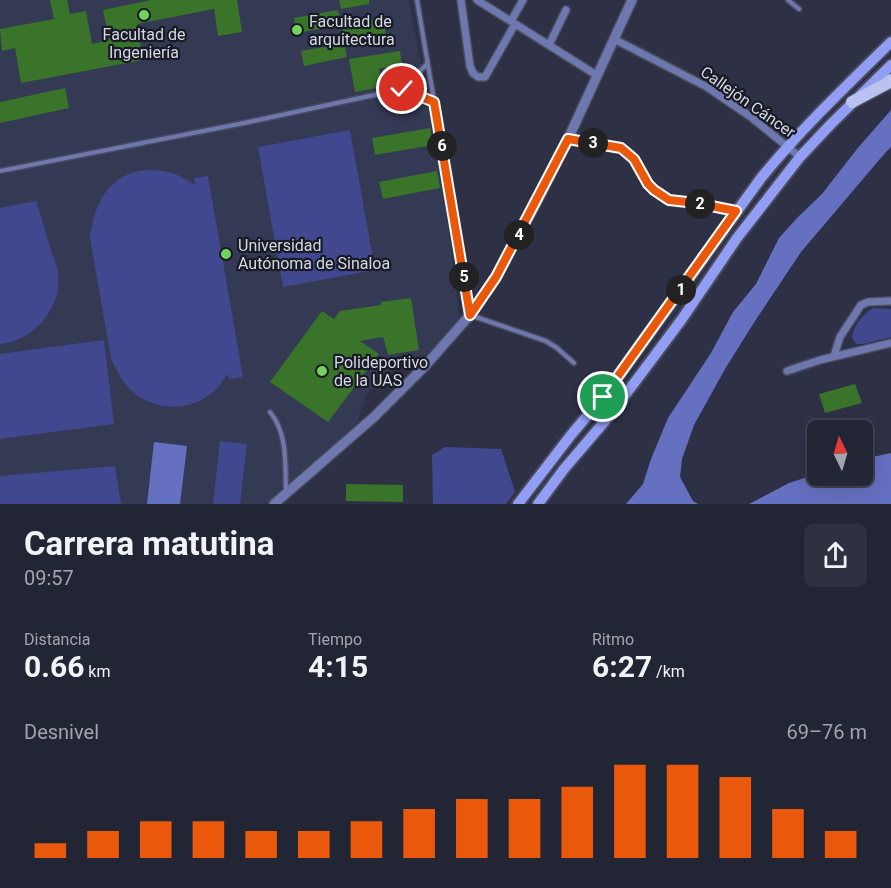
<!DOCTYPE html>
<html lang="es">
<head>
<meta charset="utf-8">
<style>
  :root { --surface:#222534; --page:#2e3140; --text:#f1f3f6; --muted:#a2a5ac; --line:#3f424f; --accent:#ea580c }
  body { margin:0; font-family:Roboto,sans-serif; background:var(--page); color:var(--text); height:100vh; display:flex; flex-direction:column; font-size:22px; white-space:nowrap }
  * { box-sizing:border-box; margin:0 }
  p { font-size:20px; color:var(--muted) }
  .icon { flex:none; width:33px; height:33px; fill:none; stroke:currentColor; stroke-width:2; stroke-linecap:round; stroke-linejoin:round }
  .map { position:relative; height:504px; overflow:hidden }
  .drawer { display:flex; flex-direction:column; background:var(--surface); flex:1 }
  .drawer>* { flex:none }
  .needle { width:39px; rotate:355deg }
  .controls { position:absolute; left:807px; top:420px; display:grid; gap:12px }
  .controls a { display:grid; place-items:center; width:66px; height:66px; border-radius:9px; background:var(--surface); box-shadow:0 6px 24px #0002,0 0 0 2px var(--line); font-size:30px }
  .pin { position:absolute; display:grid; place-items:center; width:51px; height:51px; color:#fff; margin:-26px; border:3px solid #fff; border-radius:50%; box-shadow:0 2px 6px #0007 }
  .km { position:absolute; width:30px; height:30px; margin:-15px; border-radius:50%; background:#222; color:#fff; font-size:16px; line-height:30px; text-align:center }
  .round { display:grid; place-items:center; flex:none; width:63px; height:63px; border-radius:9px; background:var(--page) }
  .overview { display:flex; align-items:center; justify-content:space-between; height:102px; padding:0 24px }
  h1 { font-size:33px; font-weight:700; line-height:45px }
  .metrics { display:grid; grid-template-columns:repeat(3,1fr); gap:9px; height:102px; padding:6px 24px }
  .metrics div { display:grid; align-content:center }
  .metrics b { font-size:30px; font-weight:700 }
  .metrics small { font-size:16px; font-weight:400 }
  .metrics p { font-size:16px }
  .chart { height:168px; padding:12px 24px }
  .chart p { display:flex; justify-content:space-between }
  .chart svg { width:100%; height:108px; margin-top:6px; stroke:var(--accent); stroke-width:6 }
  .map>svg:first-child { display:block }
  .built { fill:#343954 }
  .green { fill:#414890 }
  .water { fill:#6670c1 }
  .building { fill:#39742a }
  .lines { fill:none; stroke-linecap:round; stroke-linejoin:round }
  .service-casing { stroke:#494c5f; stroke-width:7 }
  .minor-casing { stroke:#494c5f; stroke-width:10 }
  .tertiary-casing { stroke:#494c5f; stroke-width:12 }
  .secondary-casing { stroke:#494c5f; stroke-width:14 }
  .primary-casing { stroke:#494c5f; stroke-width:15 }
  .service { stroke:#6f78ae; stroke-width:4 }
  .minor { stroke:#6f78ae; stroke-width:7 }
  .tertiary { stroke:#6f78ae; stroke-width:9 }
  .secondary { stroke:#919ef4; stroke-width:10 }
  .primary { stroke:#bac3ef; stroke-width:12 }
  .route-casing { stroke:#fff; stroke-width:12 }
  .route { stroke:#ea580c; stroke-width:8 }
  .poi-dot { fill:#73d25d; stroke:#181a24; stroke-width:2 }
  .labels { text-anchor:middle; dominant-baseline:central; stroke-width:4.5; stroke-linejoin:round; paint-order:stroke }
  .poi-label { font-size:16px; fill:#d5d8e5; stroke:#181a24; text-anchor:start }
  .street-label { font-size:16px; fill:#d5d8e5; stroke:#181a24 }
</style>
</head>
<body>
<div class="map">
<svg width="891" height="504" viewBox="0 0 891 504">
  <rect width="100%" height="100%" fill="#2e3146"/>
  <path class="built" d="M0 0H409L444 189 460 322 430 354 404 362 378 381 367 394 357 422 352 429 267 504H0Z"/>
  <path class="green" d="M350 130 375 270 283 287 258 147Z
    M144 170C167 170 175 172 195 185L194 178 208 176 243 377 229 379 227 374C224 378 221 385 216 389 194 412 154 413 131 390 121 381 116 369 111 358L90 238C93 213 101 188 126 175 131 173 138 171 144 170Z
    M36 201C41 217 46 233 51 250 53 257 57 265 58 272 63 308 34 340 0 344V208Z
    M874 308 891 309V337L863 344H856L852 338C853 327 863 313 874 308Z
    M104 340 114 424 0 439V354Z
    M220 441 247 444 240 504H213Z
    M445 447 501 449 515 492 506 504H433L432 455Z
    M115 466 121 504H0V476Z"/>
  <path class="water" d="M891 110V147L885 153 801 252 755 321 725 369 694 425 682 459 680 477 693 501 698 504H626L643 484 651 459 668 418 711 353 733 312 756 284 779 238 798 217 822 194 857 149Z
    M154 442 187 446 180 504H147Z
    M891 453V504H749L789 483 817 474 818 476H862L863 459Z"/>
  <path class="building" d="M50 0H67L70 14 86 11 92 44 109 40 103 10 151 0H237L242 32 218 36 214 9 137 24 143 60 21 83 15 48 2 51 0 29 54 19Z
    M339 0H369V4L341 9Z
    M338 10 341 25 297 33 294 18Z
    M383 18 386 35 344 43 341 25Z
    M344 43 347 57 304 66 301 51Z
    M400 51 402 65 379 69 382 87 355 92 349 59Z
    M65 88 69 108 0 123V102Z
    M430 128 433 145 375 155 372 138Z
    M437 171 440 188 383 199 379 182Z
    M411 298 419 350 388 355 383 337 360 341 379 354 328 422 270 382 322 311 334 319 340 311 381 305V302Z
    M855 384 862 403 825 413 819 394Z
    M346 484 403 485V502L346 501Z"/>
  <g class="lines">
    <g class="service-casing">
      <path id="service" d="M417 0 470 315 546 341 557 348 574 363
        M788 0 799 9
        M402 89 427 64
        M569 139 621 149 634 159 648 184 669 200 696 203 736 211
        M0 171 244 123 402 89 434 102
        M270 412C288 434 285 464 286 491"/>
    </g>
    <g class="minor-casing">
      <path id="minor" d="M461 0 470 66 473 73 478 77H485L515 24
        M477 0 598 76
        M511 21 523 0
        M614 39 707 87 751 117 800 157
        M549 45 566 10
        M834 356 840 337 861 305 868 302 891 301
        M787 371 820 360 891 343"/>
    </g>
    <g class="tertiary-casing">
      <path id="tertiary" d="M274 504 374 417 425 366 470 315 496 277 537 201 568 139 632 0"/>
    </g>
    <g class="secondary-casing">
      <path id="secondary" d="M518 504 571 435 603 397 761 178C801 129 846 86 891 42
        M538 504 564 469 605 421 635 382 682 319 737 238 800 157 831 124 891 65"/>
    </g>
    <g class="primary-casing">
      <path id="primary" d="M852 102 886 84 891 80"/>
    </g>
    <use href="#service" class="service"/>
    <use href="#minor" class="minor"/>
    <use href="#tertiary" class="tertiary"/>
    <use href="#secondary" class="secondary"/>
    <use href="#primary" class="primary"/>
  </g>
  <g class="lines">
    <g class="route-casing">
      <path id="route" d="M402 89 434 102 470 315 496 277 568 139 621 148 634 159 648 184 654 190 669 200 696 203 736 211 603 397"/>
    </g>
    <use href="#route" class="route"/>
  </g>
  <g class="poi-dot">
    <circle cx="144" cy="15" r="6"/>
    <circle cx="297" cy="30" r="6"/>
    <circle cx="226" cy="254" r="6"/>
    <circle cx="322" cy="371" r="6"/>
  </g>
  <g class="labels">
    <g class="poi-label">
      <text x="309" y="21">Facultad de<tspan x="309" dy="18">arquitectura</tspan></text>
      <text x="144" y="34" text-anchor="middle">Facultad de<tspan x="144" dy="18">Ingeniería</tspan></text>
      <text x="238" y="245">Universidad<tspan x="238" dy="18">Autónoma de Sinaloa</tspan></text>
      <text x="334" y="362">Polideportivo<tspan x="334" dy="18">de la UAS</tspan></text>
    </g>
    <g class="street-label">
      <text transform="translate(748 102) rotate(35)">Callejón Cáncer</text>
    </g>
  </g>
</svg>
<div class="controls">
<a><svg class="needle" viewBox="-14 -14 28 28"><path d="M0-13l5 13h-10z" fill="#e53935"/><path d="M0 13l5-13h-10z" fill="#a2a5ac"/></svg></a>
</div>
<div class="pin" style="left:603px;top:397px;background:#1e9e55"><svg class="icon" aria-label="arrive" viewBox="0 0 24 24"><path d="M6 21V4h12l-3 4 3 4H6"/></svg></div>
<div class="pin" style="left:402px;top:89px;background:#d93025"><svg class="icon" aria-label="check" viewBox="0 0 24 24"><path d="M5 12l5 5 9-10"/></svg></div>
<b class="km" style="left:681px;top:290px">1</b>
<b class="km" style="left:700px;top:204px">2</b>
<b class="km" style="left:593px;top:143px">3</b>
<b class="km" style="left:519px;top:235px">4</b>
<b class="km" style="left:464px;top:277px">5</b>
<b class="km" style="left:442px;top:146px">6</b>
</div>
<section class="drawer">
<div class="overview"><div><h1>Carrera matutina</h1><p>09:57</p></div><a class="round"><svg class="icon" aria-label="share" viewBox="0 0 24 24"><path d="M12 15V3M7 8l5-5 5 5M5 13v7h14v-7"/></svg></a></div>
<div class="metrics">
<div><p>Distancia</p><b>0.66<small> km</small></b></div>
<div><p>Tiempo</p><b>4:15</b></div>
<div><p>Ritmo</p><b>6:27<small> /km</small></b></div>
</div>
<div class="chart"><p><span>Desnivel</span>69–76 m</p>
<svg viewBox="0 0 160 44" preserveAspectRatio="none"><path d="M5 44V38M15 44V33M25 44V29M35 44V29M45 44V33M55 44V33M65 44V29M75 44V24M85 44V20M95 44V20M105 44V15M115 44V6M125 44V6M135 44V11M145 44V24M155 44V33"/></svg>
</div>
</section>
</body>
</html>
